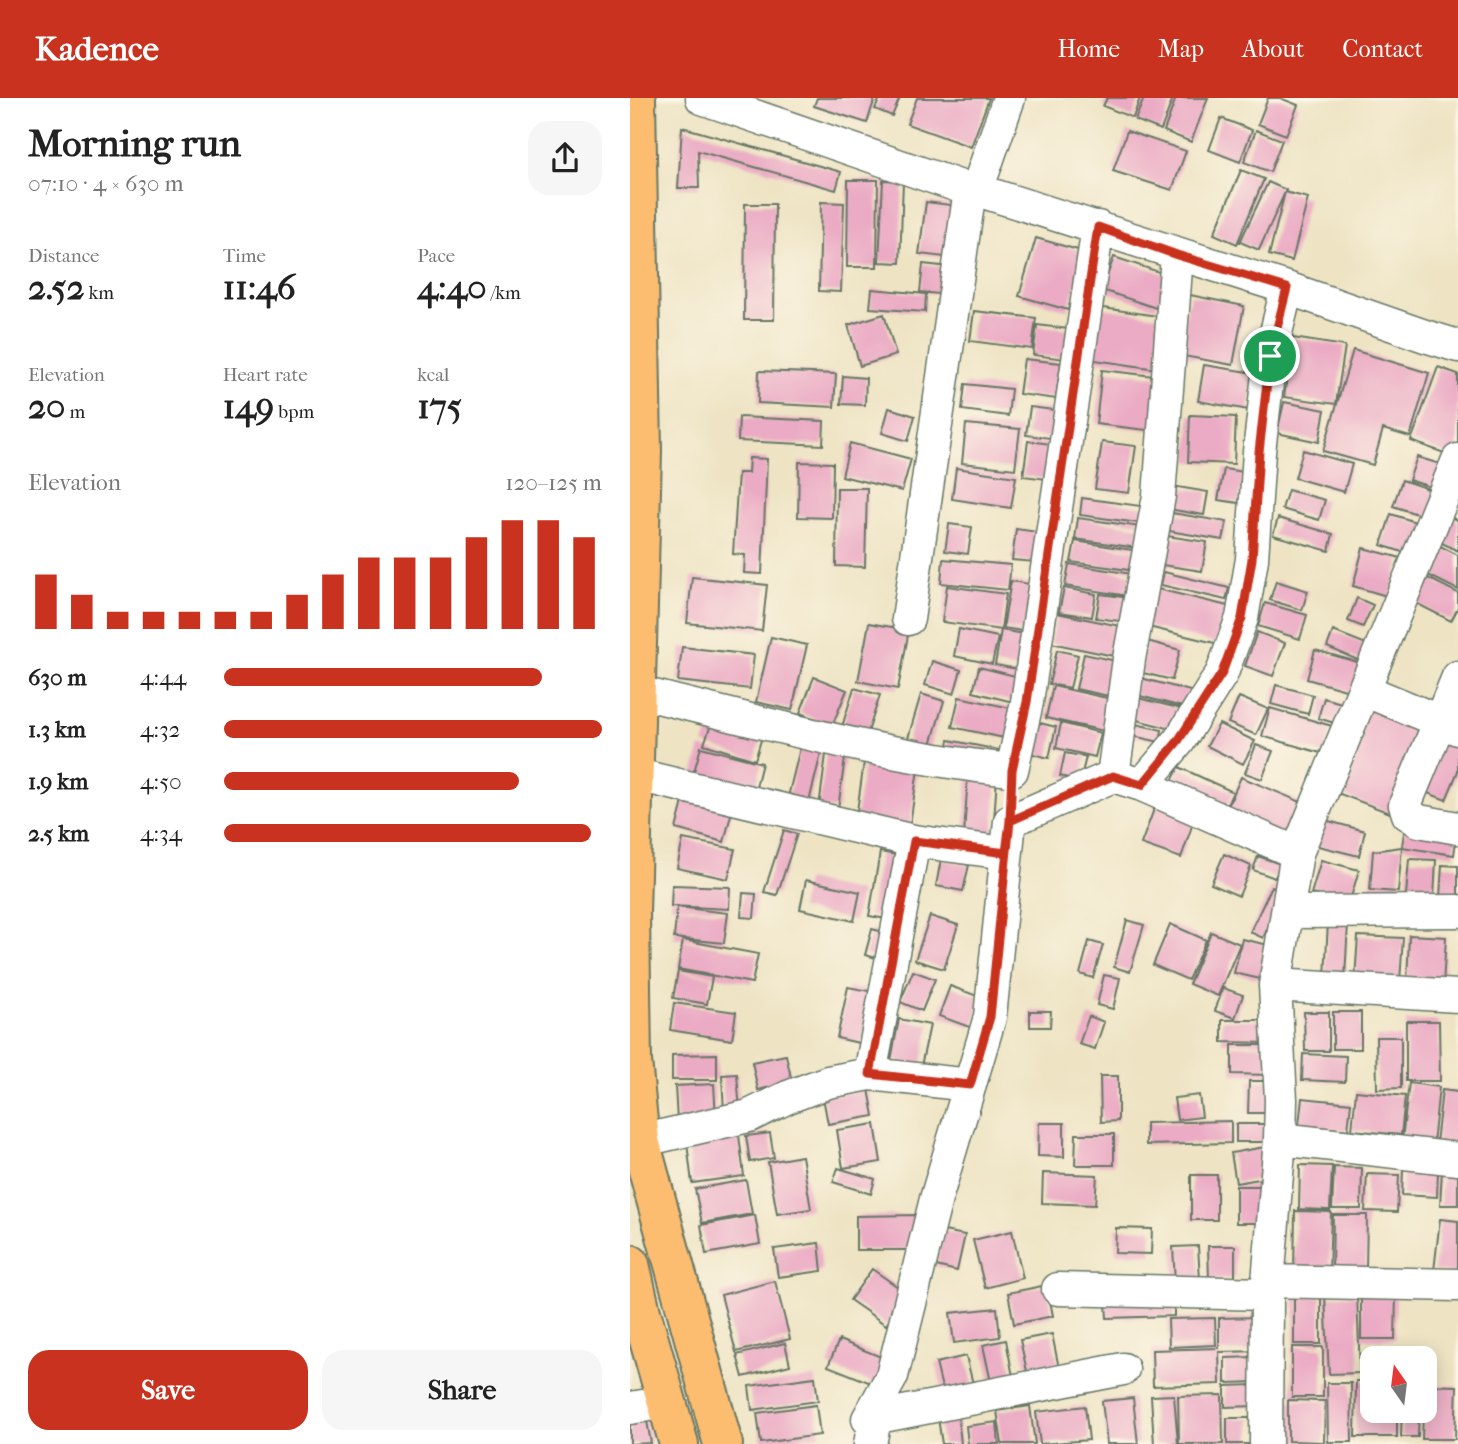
<!DOCTYPE html>
<html lang="en">
<head>
<meta charset="utf-8">
<style>
  :root { --surface:#fff; --page:#f6f6f6; --text:#222; --muted:#767676; --accent:#c8321e }
  body { margin:0; font-family:"IM FELL French Canon",serif; background:var(--page); color:var(--text); height:100vh; display:flex; flex-direction:column; font-size:26px; white-space:nowrap }
  * { box-sizing:border-box; margin:0 }
  p { font-size:23px; color:var(--muted) }
  .icon { flex:none; width:38px; height:38px; fill:none; stroke:currentColor; stroke-width:2; stroke-linecap:round; stroke-linejoin:round }
  .map { position:relative; flex:1; overflow:hidden }
  .sheet { display:flex; flex-direction:column; background:var(--surface); width:630px }
  .sheet>* { flex:none }
  .needle { width:46px; rotate:346deg }
  .tools { position:absolute; left:730px; top:1248px; display:grid; gap:14px }
  .tools a { display:grid; place-items:center; width:77px; height:77px; border-radius:14px; background:var(--surface); box-shadow:0 4px 18px #0003; font-size:35px }
  .pin { position:absolute; display:grid; place-items:center; width:60px; height:60px; color:#fff; margin:-30px; border:4px solid #fff; border-radius:50%; box-shadow:0 2px 7px #0007 }
  .round { display:grid; place-items:center; flex:none; width:74px; height:74px; border-radius:21px; background:var(--page) }
  .headline { display:flex; align-items:center; justify-content:space-between; height:119px; padding:0 28px }
  h1 { font-size:38px; font-weight:700; line-height:52px }
  .figures { display:grid; grid-template-columns:repeat(3,1fr); gap:10px; height:119px; padding:7px 28px }
  .figures div { display:grid; align-content:center }
  .figures b { font-size:35px; font-weight:700 }
  .figures small { font-size:19px; font-weight:400 }
  .figures p { font-size:19px }
  .chart { height:196px; padding:14px 28px }
  .chart p { display:flex; justify-content:space-between }
  .chart svg { width:100%; height:126px; margin-top:7px; stroke:var(--accent); stroke-width:6 }
  .action { display:flex; gap:14px; margin-top:auto; padding:14px 28px }
  .action a { flex:1; height:80px; border-radius:21px; background:var(--accent); color:#fff; font-size:28px; font-weight:700; line-height:80px; text-align:center }
  .action a+a { background:var(--page); color:var(--text) }
  ul { padding:0 28px; list-style:none; font-size:23px }
  li { display:grid; grid-template-columns:112px 84px 1fr; align-items:center; height:52px }
  li i { height:18px; border-radius:9px; background:var(--accent) }
  header { display:flex; align-items:center; gap:42px; box-sizing:border-box; height:98px; padding:0 35px; background:var(--accent); color:#fff }
  header strong { font-size:33px }
  nav { display:flex; gap:38px; margin-inline-start:auto; font-size:24px }
  main { display:flex; flex:1; min-height:0 }
  .map>svg:first-child { display:block }
  .building { fill:#ebabc4 }
  .lines { fill:none; stroke-linecap:round; stroke-linejoin:round }
  .minor-casing { stroke:#677766; stroke-width:35 }
  .major-casing { stroke:#677766; stroke-width:42 }
  .minor { stroke:#fff; stroke-width:32 }
  .major { stroke:#fcbd6f; stroke-width:38 }
  .route-casing { stroke:#fff; stroke-width:14 }
  .route { stroke:#c8321e; stroke-width:9 }
</style>
</head>
<body>
<header>
<strong>Kadence</strong>
<nav><a>Home</a><a>Map</a><a>About</a><a>Contact</a></nav>
</header>
<main>
<section class="sheet">
<div class="headline"><div><h1>Morning run</h1><p>07:10 · 4 × 630 m</p></div><a class="round"><svg class="icon" aria-label="share" viewBox="0 0 24 24"><path d="M12 15V3M7 8l5-5 5 5M5 13v7h14v-7"/></svg></a></div>
<div class="figures">
<div><p>Distance</p><b>2.52<small> km</small></b></div>
<div><p>Time</p><b>11:46</b></div>
<div><p>Pace</p><b>4:40<small> /km</small></b></div>
</div>
<div class="figures">
<div><p>Elevation</p><b>20<small> m</small></b></div>
<div><p>Heart rate</p><b>149<small> bpm</small></b></div>
<div><p>kcal</p><b>175</b></div>
</div>
<div class="chart"><p><span>Elevation</span>120–125 m</p>
<svg viewBox="0 0 160 44" preserveAspectRatio="none"><path d="M5 44V25M15 44V32M25 44V38M35 44V38M45 44V38M55 44V38M65 44V38M75 44V32M85 44V25M95 44V19M105 44V19M115 44V19M125 44V12M135 44V6M145 44V6M155 44V12"/></svg>
</div>
<ul>
<li><b>630 m</b>4:44<i style="width:84%"></i></li>
<li><b>1.3 km</b>4:32<i style="width:100%"></i></li>
<li><b>1.9 km</b>4:50<i style="width:78%"></i></li>
<li><b>2.5 km</b>4:34<i style="width:97%"></i></li>
</ul>
<div class="action"><a>Save</a><a>Share</a></div>
</section>
<div class="map">
<svg width="828" height="1346" viewBox="0 0 828 1346">
  <rect width="100%" height="100%" fill="#fcf5e5"/>
  <filter id="ink" filterUnits="userSpaceOnUse"><feTurbulence type="fractalNoise" baseFrequency=".0143" numOctaves="2"/><feDisplacementMap in="SourceGraphic" scale="14" xChannelSelector="R" yChannelSelector="G"/><feConvolveMatrix kernelMatrix="1 2 1 2 8 2 1 2 1" color-interpolation-filters="sRGB"/></filter>
  <filter id="wash" filterUnits="userSpaceOnUse"><feTurbulence type="fractalNoise" baseFrequency=".00686" numOctaves="4" result="noise"/><feDisplacementMap in="SourceGraphic" scale="28" xChannelSelector="R" yChannelSelector="G"/><feGaussianBlur stdDeviation="1.57" result="paint"/><feColorMatrix in="noise" values="0 0 0 0 0 0 0 0 0 0 0 0 0 0 0 0 0 1.4 0 .05"/><feComposite in="paint" operator="in"/></filter>
  <g filter="url(#wash)">
    <rect width="100%" height="100%" fill="#eee4c4"/>
    <g id="blocks">
      <path class="building" d="M187 0H245L237 25 184 8Z
        M250 0H270L262 18 245 11Z
        M287 0H359L341 49 277 26Z
        M477 0H510L503 20 473 8Z
        M514 0H543L531 32 505 22Z
        M546 0H578L561 44 534 33Z
        M638 0H650L668 7 656 37 628 26Z
        M591 20 622 32 610 64 579 52Z
        M52 29 211 74 206 92 68 53 69 90H48Z
        M626 32 652 42 640 74 614 64Z
        M497 33 556 53 542 92 483 73Z
        M611 72 634 81 607 146 584 136Z
        M218 82H248L247 169H217Z
        M253 82 273 83 270 165 249 164Z
        M638 84 656 92 629 152 610 144Z
        M655 94 678 100 662 163 639 157Z
        M191 104 214 105 211 194 189 193Z
        M296 104 329 108 323 160 289 156Z
        M115 106H145L144 222H114Z
        M406 140 455 154 438 212 389 198Z
        M484 159 538 177 526 210 472 192Z
        M293 166 320 169 318 197 290 194Z
        M242 191 296 196 295 214 240 210Z
        M560 197 614 208 603 267 548 257Z
        M466 209 535 219 527 271 458 261Z
        M344 213 406 220 402 251 340 243Z
        M254 216 266 257 230 268 218 227Z
        M407 227 447 232 443 262 403 257Z
        M663 240 715 248 706 306 654 299Z
        M723 252 799 275 780 339 753 331 743 367 693 353Z
        M394 261 431 265 426 301 389 296Z
        M574 267 624 275 619 312 568 303Z
        M808 269 828 276V360L781 343Z
        M472 272 532 279 525 333 466 326Z
        M129 273 206 276 204 309 128 305Z
        M213 278 236 280 235 307 211 306Z
        M335 286 381 291 378 318 332 312Z
        M654 304 695 312 689 344 647 335Z
        M400 309 432 313 428 341 396 337Z
        M259 310 285 318 278 343 252 335Z
        M560 317 606 319 604 366 558 364Z
        M109 319 194 323 193 347 108 343Z
        M336 326 390 331 385 371 332 365Z
        M398 343 429 347 424 382 393 378Z
        M472 344 506 348 499 395 465 391Z
        M220 345 281 361 272 393 212 378Z
        M673 352 722 366 714 394 665 380Z
        M787 359 826 371 819 395 779 382Z
        M119 360 137 361 132 476 114 475 115 457 103 456 108 375H118Z
        M169 364 203 365 202 420 168 419Z
        M326 370 386 379 381 410 322 401Z
        M594 371 614 374 609 405 588 402Z
        M772 382 813 396 805 422 763 408Z
        M542 388 578 394 574 417 538 411Z
        M207 390H237L235 469 206 468Z
        M658 392 695 402 689 422 652 411Z
        M452 400 518 409 516 426 450 417Z
        M542 415 597 424 593 442 539 433Z
        M761 416 804 430 794 461 751 447Z
        M819 418 828 423V453L806 442Z
        M448 420 511 429 508 450 445 441Z
        M648 420 703 436 699 453 643 437Z
        M319 426 342 429 338 456 315 453Z
        M386 431 408 434 405 464 382 462Z
        M537 438 577 444 572 473 532 467Z
        M445 443 509 453 506 473 441 464Z
        M810 448 828 457V492L796 476Z
        M733 450 771 460 760 499 723 488Z
        M313 461 381 467 378 492 311 485Z
        M439 466 502 476 498 498 435 488Z
        M534 474 599 490 596 502 531 487Z
        M790 476 828 495V510L821 523 778 501Z
        M62 479 137 487 132 533 57 525Z
        M381 483 410 488 403 535 373 530Z
        M646 483 678 493 672 512 640 502Z
        M317 488 376 496 371 532 312 524Z
        M519 489 602 509 593 547 510 527Z
        M434 490 466 496 462 519 429 514Z
        M470 496 500 500 497 524 466 520Z
        M727 500 743 507 733 529 718 523Z
        M635 505 677 517 670 541 628 528Z
        M427 515 490 528 484 558 421 545Z
        M239 525 279 532 268 591 228 583Z
        M329 531 368 539 362 566 324 558Z
        M371 532 404 538 398 573 365 567Z
        M703 533 749 551 742 568 697 549Z
        M627 534 655 545 643 578 615 568Z
        M141 539 177 547 162 612 126 604Z
        M517 543 550 552 542 582 509 574Z
        M52 549 124 557 120 591 48 583Z
        M427 552 448 557 440 590 419 586Z
        M685 552 734 566 726 595 677 581Z
        M454 556 491 564 483 599 446 591Z
        M302 563 331 572 324 596 295 587Z
        M349 569 393 580 387 605 343 594Z
        M184 579 217 592 202 628 170 615Z
        M507 579 564 594 560 611 503 596Z
        M646 587 683 597 678 616 641 606Z
        M423 588 481 601 474 633 416 620Z
        M224 590 250 597 236 640 211 632Z
        M291 596 314 603 299 653 276 647Z
        M500 598 552 611 546 632 495 619Z
        M329 599 386 611 379 641 322 629Z
        M609 599 638 611 626 637 598 625Z
        M694 600 718 607 711 627 688 620Z
        M737 603 800 628 765 717 702 693Z
        M640 610 702 628 694 656 632 638Z
        M85 616 134 632 125 662 74 646Z
        M406 624 426 629 419 660 399 655Z
        M431 625 471 635 465 659 426 650Z
        M501 625 532 632 530 644 498 637Z
        M589 626 625 643 613 666 577 648Z
        M812 632 828 639V673L816 702 787 691Z
        M173 638 194 643 178 708 157 703Z
        M319 642 369 652 366 666 316 657Z
        M626 647 643 653 632 681 615 675Z
        M71 649 132 665 125 693 63 677Z
        M197 649 216 652 208 711 189 709Z
        M435 655 456 659 450 683 430 678Z
        M235 657 289 664 280 727 226 720Z
        M549 669 603 694 593 716 538 691Z
        M338 676 367 678 363 739 334 737Z
        M611 679 683 709 667 747 594 717Z
        M55 696 103 709 94 744 46 731Z
        M526 706 565 719 551 760 511 746Z
        M691 721 735 733 729 758 684 747Z
        M775 727 827 735 824 757 772 749Z
        M154 732 167 736 147 797 134 794Z
        M53 741 105 751 98 781 47 770Z
        M772 749 768 794 740 792 743 753Z
        M250 754 267 757 257 821 239 818Z
        M594 756 621 768 609 798 581 786Z
        M628 758 650 766 645 780 623 772Z
        M311 761 339 767 333 793 306 788Z
        M779 761 806 762 804 800 776 798Z
        M691 762 729 772 719 806 681 796Z
        M812 767 828 768V802L810 800Z
        M176 782 230 794 224 823 170 811Z
        M42 787 100 789 99 811 41 808Z
        M642 788 655 793 633 840 620 834Z
        M113 795 126 796 124 820 111 819Z
        M47 809 98 815 94 845 44 840Z
        M300 818 328 827 314 871 285 862Z
        M497 822 514 827 500 874 484 869Z
        M698 824 718 825 715 880 695 879Z
        M540 826 576 842 558 882 523 867Z
        M242 831 261 836 254 862 235 857Z
        M581 834 610 846 588 898 559 886Z
        M779 837 816 839 813 887 777 885Z
        M728 838 773 840 770 883 725 881Z
        M612 841 643 848 635 882 604 875Z
        M53 842 128 856 122 885 48 871Z
        M459 843 473 847 463 880 450 876Z
        M48 873 82 879 77 906 43 900Z
        M283 873 305 881 292 913 270 904Z
        M474 877 490 880 483 911 467 907Z
        M320 888 353 900 342 930 309 918Z
        M218 889 244 894 233 946 207 940Z
        M593 890 613 897 605 920 585 913Z
        M44 905 106 914 102 942 40 932Z
        M400 913H421L420 929H400Z
        M674 914H699V953H675Z
        M703 914H731V951H703Z
        M459 918 474 924 465 951 449 946Z
        M269 921 300 927 291 968 261 962Z
        M592 922H643L642 945 592 944Z
        M776 923H809L810 983H776Z
        M746 939H771V990L747 991Z
        M602 947H638V977L602 976Z
        M87 956V982H42V957Z
        M673 956 716 958 715 984 672 982Z
        M156 957 162 984 128 992 122 964Z
        M107 976 110 1014 94 1015 92 977Z
        M470 978H488V1023L471 1024Z
        M619 983H639V1015H618Z
        M779 985 809 989 803 1046 772 1042Z
        M84 986 86 1021 47 1023 45 988Z
        M239 991 244 1018 198 1026 193 999Z
        M812 992 828 994V1049L806 1046Z
        M726 993 775 998 771 1037 722 1032Z
        M569 997 572 1019 547 1022 544 1000Z
        M672 1000 721 1005 718 1032 669 1027Z
        M601 1023V1045L516 1047V1025Z
        M409 1025H434V1059L408 1058Z
        M245 1026 251 1064 213 1070 207 1032Z
        M606 1026H641V1044H606Z
        M140 1035 144 1060 120 1064 116 1038Z
        M446 1036H484V1067H445Z
        M109 1037 114 1078 62 1085 57 1045Z
        M635 1049 641 1079 606 1085 601 1055Z
        M172 1058 181 1111 147 1116 138 1064Z
        M670 1067 702 1068 700 1112 669 1111Z
        M704 1069 732 1070 731 1111H702Z
        M208 1070 245 1081 241 1096 203 1084Z
        M773 1071 808 1073 807 1099 772 1097Z
        M812 1072 828 1073V1107H810Z
        M413 1075 467 1077 465 1107 412 1105Z
        M737 1076 769 1077 767 1114 735 1113Z
        M561 1077H587V1122H561Z
        M116 1082 122 1116 72 1125 65 1091Z
        M606 1088H634V1125H606Z
        M665 1113 701 1114 699 1178 664 1177Z
        M125 1117 130 1146 76 1156 71 1127Z
        M288 1117V1152H226V1118Z
        M703 1117H737L736 1172H702Z
        M810 1121 828 1123V1176L804 1173Z
        M486 1130 522 1131 521 1156 485 1155Z
        M314 1133 335 1137 327 1173 306 1168Z
        M382 1133 393 1180 355 1190 343 1142Z
        M189 1145 192 1173 148 1179 144 1151Z
        M568 1148 570 1182 545 1184 543 1149Z
        M578 1148H605V1180L579 1181Z
        M242 1171 278 1196 256 1227 220 1202Z
        M145 1183 160 1241 106 1254 91 1197Z
        M417 1187 423 1218 384 1226 378 1195Z
        M731 1196H766L765 1241H731Z
        M727 1197 730 1275 699 1276 695 1198Z
        M664 1198 691 1199V1246H664Z
        M544 1203V1218L477 1220 476 1205Z
        M367 1210 370 1239 324 1245 320 1215Z
        M632 1219 633 1253 589 1254 590 1286 523 1288 522 1252 589 1250V1220Z
        M585 1220 586 1247 539 1249 538 1221Z
        M422 1236 430 1275 399 1282 390 1242Z
        M209 1242 261 1263 251 1289 198 1268Z
        M376 1242 384 1284 362 1289 353 1247Z
        M155 1245 160 1267 113 1279 107 1257Z
        M662 1249H693V1299H662Z
        M336 1258 343 1286 313 1294 306 1265Z
        M627 1259 628 1284 595 1285V1260Z
        M185 1279 188 1303 122 1312 119 1288Z
        M726 1283H742V1312H767V1339H725Z
        M697 1285H721L722 1344H698Z
        M626 1287 627 1308 595 1309V1288Z
        M794 1287 827 1288 825 1341H792Z
        M544 1297 548 1346H524L521 1298Z
        M592 1297 593 1346H549L548 1298Z
        M503 1300 508 1346H477L472 1303Z
        M658 1302 695 1303 694 1344 658 1343Z
        M186 1307 190 1337 131 1345 127 1315Z
        M400 1308 405 1346H372L367 1313Z
        M455 1308 459 1342 410 1346 406 1314Z
        M772 1312H789L788 1339H771Z
        M328 1318 331 1346H312L308 1320Z
        M597 1320H620L621 1346H597Z
        M17 1323 21 1345 0 1346V1326Z
        M367 1324 369 1346H338L336 1328Z"/>
    </g>
  </g>
  <g filter="url(#ink)">
    <use href="#blocks" fill-opacity="0" stroke="#677766" stroke-width="2"/>
    <g class="lines">
      <g class="minor-casing">
        <path id="minor" d="M72 0 340 92H347L657 190 795 238 828 248
          M347 92 379 0
          M278 521 340 92
          M828 579 775 707 778 716 789 723 828 730
          M734 592 828 631
          M7 594C131 624 255 659 382 672L397 604 468 129
          M3 676 284 743 376 755
          M483 678 499 561 529 398 547 157
          M512 687 549 643 592 575 612 520 622 461 629 354 640 259 657 190
          M667 755 828 362
          M659 814 828 813
          M645 887 828 898
          M240 976 284 743
          M650 1041 828 1061
          M10 1043 119 1018 158 999 198 984 240 976 340 987
          M638 1183 828 1187
          M428 1191 637 1196
          M0 1310 38 1304
          M238 1321 493 1271
          M240 1346 244 1326 238 1321 262 1278 306 1101 360 919 380 723 483 678 512 687 667 755 645 887 651 1002 650 1041 637 1196 636 1346"/>
      </g>
      <g class="major-casing">
        <path id="major" d="M6 0 12 353 0 815 2 963 10 1043 93 1346
          M0 1166 11 1214 49 1346"/>
      </g>
      <use href="#minor" class="minor"/>
      <use href="#major" class="major"/>
    </g>
  </g>
  <g class="lines" filter="url(#ink)">
    <g class="route-casing">
      <path id="route" d="M640 258 657 190 547 157 468 129 397 604 382 672 380 723 360 919 340 987 240 976 284 743 376 755 380 723 483 678 512 687 548 643 592 575 612 520 622 461 629 354 640 258"/>
    </g>
    <use href="#route" class="route"/>
  </g>
</svg>
<div class="tools">
<a><svg class="needle" viewBox="-14 -14 28 28"><path d="M0-13l5 13h-10z" fill="#e53935"/><path d="M0 13l5-13h-10z" fill="#767676"/></svg></a>
</div>
<div class="pin" style="left:640px;top:258px;background:#1e9e55"><svg class="icon" aria-label="arrive" viewBox="0 0 24 24"><path d="M6 21V4h12l-3 4 3 4H6"/></svg></div>
</div>
</main>
</body>
</html>
